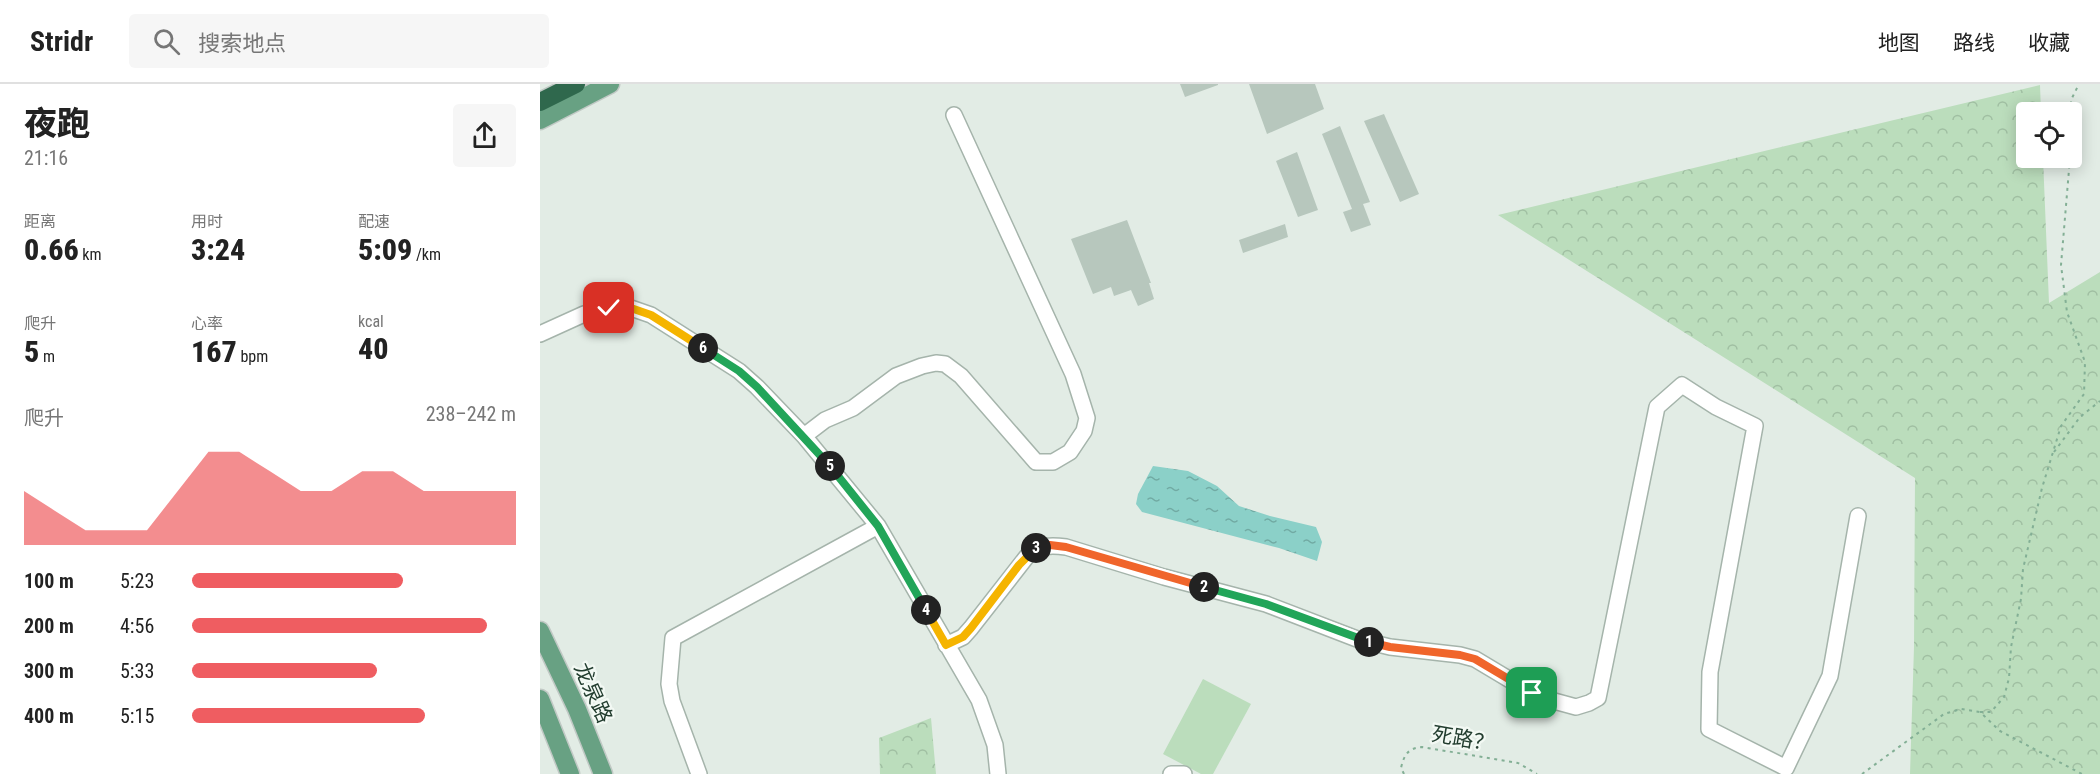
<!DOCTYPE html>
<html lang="zh">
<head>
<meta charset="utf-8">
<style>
  :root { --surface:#fff; --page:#f6f6f6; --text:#222; --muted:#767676; --line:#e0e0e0; --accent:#ef5d61 }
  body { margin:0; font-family:"Roboto Condensed","Noto Sans SC",sans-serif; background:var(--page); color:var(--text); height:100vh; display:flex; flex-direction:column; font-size:22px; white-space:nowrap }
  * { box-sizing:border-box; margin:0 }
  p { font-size:20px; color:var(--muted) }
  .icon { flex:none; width:33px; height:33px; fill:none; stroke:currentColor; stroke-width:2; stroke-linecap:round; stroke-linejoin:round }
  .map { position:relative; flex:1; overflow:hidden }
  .drawer { display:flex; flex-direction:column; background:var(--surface); width:540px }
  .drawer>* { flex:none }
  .tools { position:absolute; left:1476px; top:18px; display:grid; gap:12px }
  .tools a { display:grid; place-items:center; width:66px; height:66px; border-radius:6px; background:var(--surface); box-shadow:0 3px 15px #0003; font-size:30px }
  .pin { position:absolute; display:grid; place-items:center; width:51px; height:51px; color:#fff; margin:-26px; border-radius:12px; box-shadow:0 3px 9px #0006 }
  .km { position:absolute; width:30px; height:30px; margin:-15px; border-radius:50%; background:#222; color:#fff; font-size:16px; line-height:30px; text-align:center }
  .round { display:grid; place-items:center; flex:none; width:63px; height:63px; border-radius:6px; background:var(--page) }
  .head { display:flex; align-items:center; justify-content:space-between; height:102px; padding:0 24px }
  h1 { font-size:33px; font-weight:800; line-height:45px }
  .figures { display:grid; grid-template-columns:repeat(3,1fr); gap:9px; height:102px; padding:6px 24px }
  .figures div { display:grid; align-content:center }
  .figures b { font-size:30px; font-weight:800 }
  .figures small { font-size:16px; font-weight:400 }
  .figures p { font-size:16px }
  .chart { height:168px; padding:12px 24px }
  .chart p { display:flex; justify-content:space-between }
  .chart svg { width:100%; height:108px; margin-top:6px; fill:var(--accent); opacity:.7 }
  ul { padding:0 24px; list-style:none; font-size:20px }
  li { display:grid; grid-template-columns:96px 72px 1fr; align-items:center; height:45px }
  li i { height:15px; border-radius:8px; background:var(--accent) }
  header { display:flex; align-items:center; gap:36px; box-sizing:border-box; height:84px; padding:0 30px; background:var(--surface); border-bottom:2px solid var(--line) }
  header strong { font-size:28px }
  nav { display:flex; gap:33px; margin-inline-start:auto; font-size:21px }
  .search { width:420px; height:54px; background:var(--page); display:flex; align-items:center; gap:15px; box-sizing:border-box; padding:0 21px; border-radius:6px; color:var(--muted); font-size:22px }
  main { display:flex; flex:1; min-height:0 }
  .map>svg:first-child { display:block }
  .green { fill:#bbddbc }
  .forest { fill:url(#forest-crowns) }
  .water { fill:url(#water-ripples) }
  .building { fill:#b7c7bd }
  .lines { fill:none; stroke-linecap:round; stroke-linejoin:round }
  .minor-casing { stroke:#a5b4ab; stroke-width:18 }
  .major-casing { stroke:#c1c9c5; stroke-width:21 }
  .highway-casing { stroke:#c1c9c5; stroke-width:21 }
  .path { stroke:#83af95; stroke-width:2; stroke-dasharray:3 4.5; stroke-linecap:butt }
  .minor { stroke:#fff; stroke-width:15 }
  .major { stroke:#68a183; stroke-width:18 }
  .highway { stroke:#2f684d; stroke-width:18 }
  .split-1-casing { stroke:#fff; stroke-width:12 }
  .split-2-casing { stroke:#fff; stroke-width:12 }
  .split-3-casing { stroke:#fff; stroke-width:12 }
  .split-4-casing { stroke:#fff; stroke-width:12 }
  .split-5-casing { stroke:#fff; stroke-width:12 }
  .split-6-casing { stroke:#fff; stroke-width:12 }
  .split-7-casing { stroke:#fff; stroke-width:12 }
  .split-1 { stroke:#f0652b; stroke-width:8 }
  .split-2 { stroke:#22a559; stroke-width:8 }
  .split-3 { stroke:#f0652b; stroke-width:8 }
  .split-4 { stroke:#f5b400; stroke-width:8 }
  .split-5 { stroke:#22a559; stroke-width:8 }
  .split-6 { stroke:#22a559; stroke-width:8 }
  .split-7 { stroke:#f5b400; stroke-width:8 }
  .labels { text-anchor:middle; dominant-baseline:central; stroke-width:4.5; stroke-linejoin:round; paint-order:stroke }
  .street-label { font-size:21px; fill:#223d2f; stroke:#f3f9f4 }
</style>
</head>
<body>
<header>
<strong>Stridr</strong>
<div class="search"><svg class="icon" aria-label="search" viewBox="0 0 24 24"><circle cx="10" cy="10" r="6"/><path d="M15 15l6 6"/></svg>搜索地点</div>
<nav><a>地图</a><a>路线</a><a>收藏</a></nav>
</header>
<main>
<section class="drawer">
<div class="head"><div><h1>夜跑</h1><p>21:16</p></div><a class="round"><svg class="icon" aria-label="share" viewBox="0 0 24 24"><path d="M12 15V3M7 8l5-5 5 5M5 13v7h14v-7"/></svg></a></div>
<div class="figures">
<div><p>距离</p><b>0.66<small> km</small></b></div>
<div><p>用时</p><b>3:24</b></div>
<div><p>配速</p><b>5:09<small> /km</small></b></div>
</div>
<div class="figures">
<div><p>爬升</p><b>5<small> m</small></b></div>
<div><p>心率</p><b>167<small> bpm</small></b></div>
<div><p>kcal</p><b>40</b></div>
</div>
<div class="chart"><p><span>爬升</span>238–242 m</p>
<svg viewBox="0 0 160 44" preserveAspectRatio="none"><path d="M0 44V22L10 30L20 38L30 38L40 38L50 22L60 6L70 6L80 14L90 22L100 22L110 14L120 14L130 22L140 22L150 22L160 22V44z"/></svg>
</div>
<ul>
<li><b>100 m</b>5:23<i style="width:65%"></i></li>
<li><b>200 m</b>4:56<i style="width:91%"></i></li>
<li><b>300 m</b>5:33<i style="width:57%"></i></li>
<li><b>400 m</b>5:15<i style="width:72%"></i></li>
</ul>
</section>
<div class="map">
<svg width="1560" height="690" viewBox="0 0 1560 690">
  <defs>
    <pattern id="forest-crowns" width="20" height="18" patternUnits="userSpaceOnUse" patternTransform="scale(1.5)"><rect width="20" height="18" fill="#bbddbc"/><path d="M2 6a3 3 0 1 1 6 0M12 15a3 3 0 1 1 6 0" fill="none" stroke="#a0bfa2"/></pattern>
    <pattern id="water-ripples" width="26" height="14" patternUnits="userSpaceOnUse" patternTransform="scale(1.5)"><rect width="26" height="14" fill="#8bd0c8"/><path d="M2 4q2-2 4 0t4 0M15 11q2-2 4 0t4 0" fill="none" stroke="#71aaa3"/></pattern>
  </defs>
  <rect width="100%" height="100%" fill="#e2ece5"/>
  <path class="green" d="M663 595 711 620 673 690H661L623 670Z"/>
  <path class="forest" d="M1500 1 1501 28H1486V74H1503L1509 219 1560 188V690H1370L1374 563 1375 394 958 131Z
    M391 634 396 690H340L339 654Z"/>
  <path class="water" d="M613 382 648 387 677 402 699 422 730 432 776 443 782 458 777 477 739 464 602 428 596 420 598 410Z"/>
  <path class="building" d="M640 0H678V1L645 13Z
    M709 0H775L784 25 727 50Z
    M844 30 879 110 860 118 824 37Z
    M800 42 830 118 823 120 831 141 811 148 803 128 812 125 782 50Z
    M757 68 778 126 758 133 736 77Z
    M587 136 611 199H609L614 215 598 222 591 206 574 212 571 203 553 210 531 155Z
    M745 140 748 153 703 169 699 156Z"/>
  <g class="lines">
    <g class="minor-casing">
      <path id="minor" d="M0 250 44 230 69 224 88 223 111 231 199 287 217 303 264 352 338 442 439 616 455 661 458 690
        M264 352 285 336 313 324 356 292 382 282 396 279 405 280 421 292 496 378H513L530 368 544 347 547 334 533 290 414 31
        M406 561 423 553 431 544 488 471C500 461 511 461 526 463L624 493 726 520 817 555 850 563 920 571 935 575 992 609 1014 617 1036 623 1049 619 1058 614 1117 323 1142 301 1176 323 1215 342 1170 588 1169 645 1246 684 1290 592 1318 432
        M159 690 132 617 129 600 133 554 338 442
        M631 690H644"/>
    </g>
    <g class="major-casing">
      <path id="major" d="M0 36 70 0
        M0 547 37 625 63 690
        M0 615 30 690"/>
    </g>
    <g class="highway-casing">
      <path id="highway" d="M0 18 36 0"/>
    </g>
    <path class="path" d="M1531 28V16L1539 0
      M1530 74 1521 181 1527 228 1545 278 1544 310 1521 342 1502 404 1483 485 1481 515 1471 563 1469 594 1464 613 1451 628H1440L1460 647 1542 690
      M1514 368 1540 333 1560 317
      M864 690 861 684C864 671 868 664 882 663L978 679 997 690
      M1322 690 1404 630 1421 625 1440 628"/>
    <use href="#minor" class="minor"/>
    <use href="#major" class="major"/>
    <use href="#highway" class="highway"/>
  </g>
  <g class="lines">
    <g class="split-1-casing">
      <path id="split-1" d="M829 558 850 563 920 571 935 575 992 609"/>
    </g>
    <g class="split-2-casing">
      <path id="split-2" d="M664 503 726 520 829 558"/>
    </g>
    <g class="split-3-casing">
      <path id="split-3" d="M496 464 510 461 526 463 664 503"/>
    </g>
    <g class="split-4-casing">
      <path id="split-4" d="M386 526 406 561 423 553 431 544 479 481 496 464"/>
    </g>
    <g class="split-5-casing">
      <path id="split-5" d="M290 382 338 442 386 526"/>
    </g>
    <g class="split-6-casing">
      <path id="split-6" d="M163 264 199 287 217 303 290 382"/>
    </g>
    <g class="split-7-casing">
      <path id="split-7" d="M69 224 88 223 111 231 163 264"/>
    </g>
    <use href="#split-1" class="split-1"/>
    <use href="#split-2" class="split-2"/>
    <use href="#split-3" class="split-3"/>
    <use href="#split-4" class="split-4"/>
    <use href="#split-5" class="split-5"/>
    <use href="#split-6" class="split-6"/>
    <use href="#split-7" class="split-7"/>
  </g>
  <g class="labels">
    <g class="street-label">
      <text transform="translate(53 609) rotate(66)">龙泉路</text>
      <text transform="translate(923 655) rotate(10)">死路？</text>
    </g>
  </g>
</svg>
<div class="tools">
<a><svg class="icon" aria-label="locate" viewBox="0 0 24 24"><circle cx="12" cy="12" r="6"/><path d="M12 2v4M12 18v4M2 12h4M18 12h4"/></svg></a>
</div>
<div class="pin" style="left:992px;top:609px;background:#1e9e55"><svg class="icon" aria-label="arrive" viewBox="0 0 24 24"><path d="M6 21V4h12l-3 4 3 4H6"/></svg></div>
<div class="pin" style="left:69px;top:224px;background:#d93025"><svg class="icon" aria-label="check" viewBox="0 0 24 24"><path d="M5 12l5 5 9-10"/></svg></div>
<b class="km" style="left:829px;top:558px">1</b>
<b class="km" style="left:664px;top:503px">2</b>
<b class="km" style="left:496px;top:464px">3</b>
<b class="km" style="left:386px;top:526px">4</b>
<b class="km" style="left:290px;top:382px">5</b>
<b class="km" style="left:163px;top:264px">6</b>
</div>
</main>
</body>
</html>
